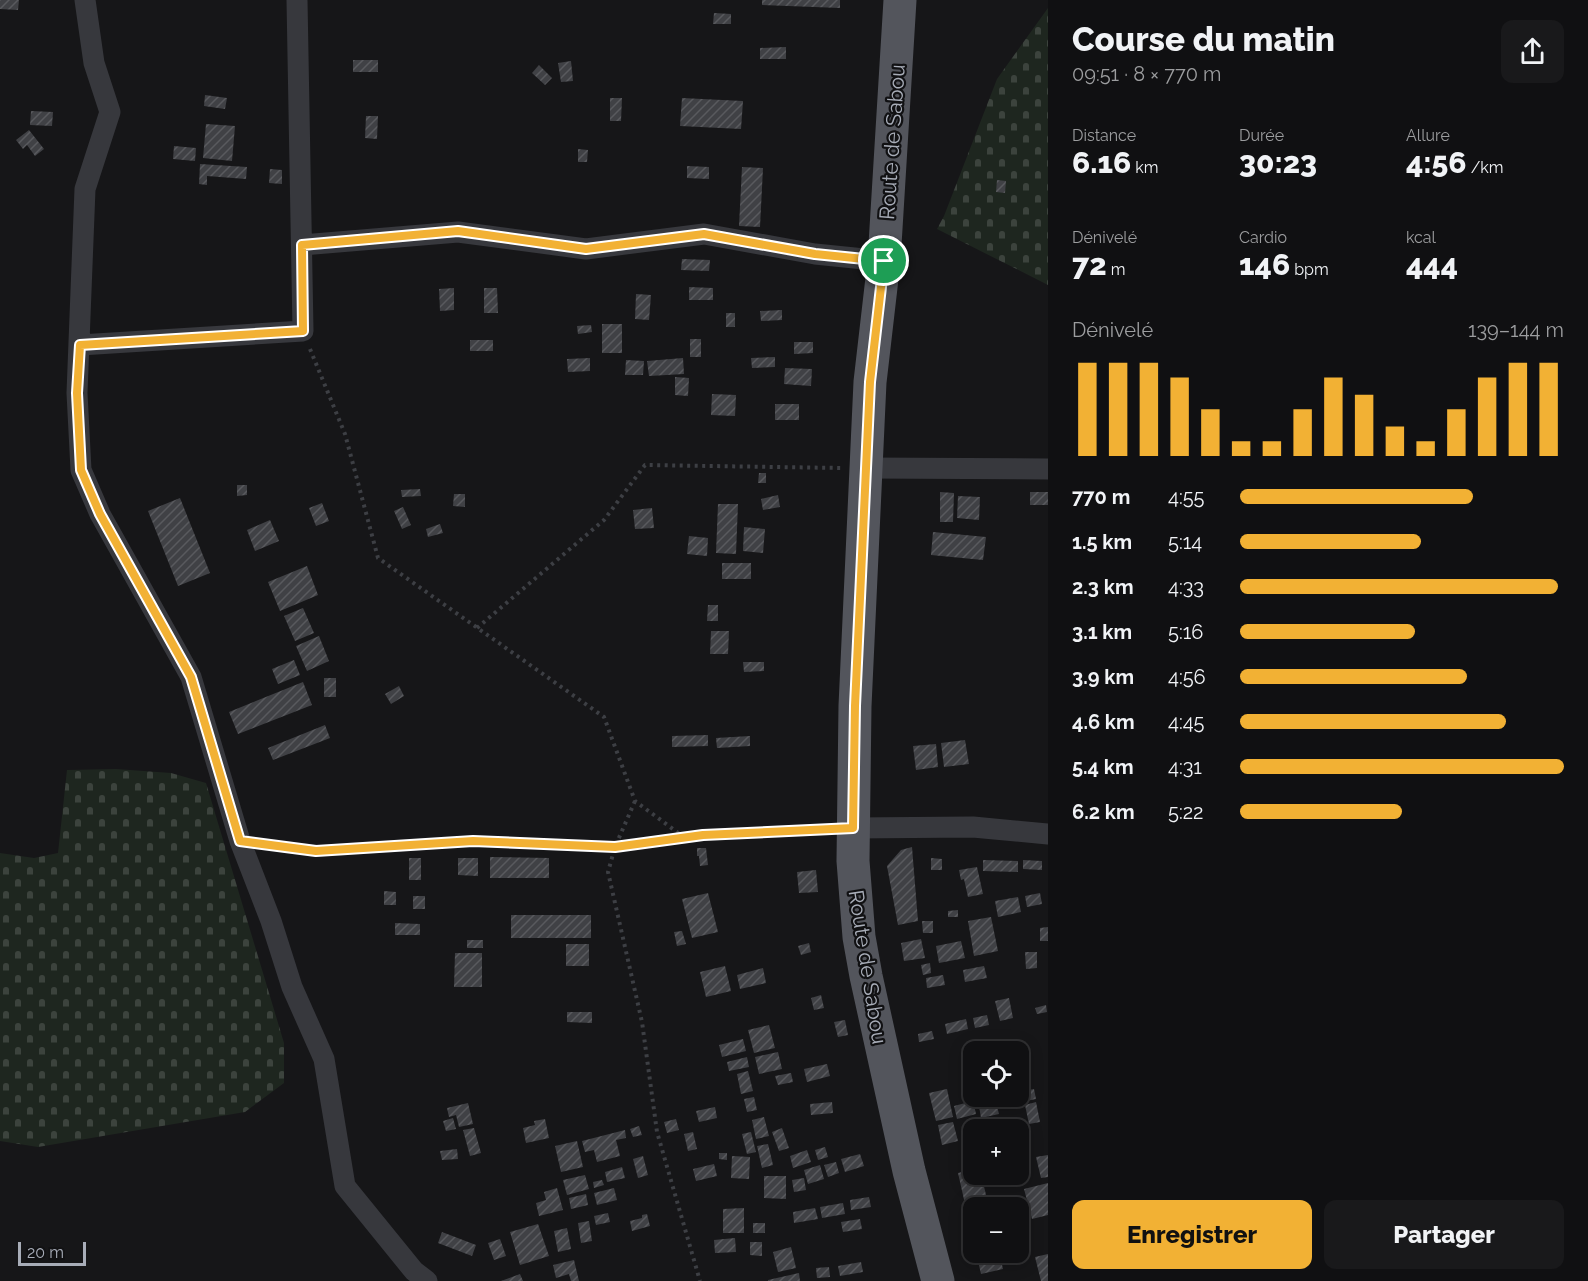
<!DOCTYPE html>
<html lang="fr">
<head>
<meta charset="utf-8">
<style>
  :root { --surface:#101012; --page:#19191b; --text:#f1f3f6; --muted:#9c9d9f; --line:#303032; --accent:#f2b134 }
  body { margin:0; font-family:Raleway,sans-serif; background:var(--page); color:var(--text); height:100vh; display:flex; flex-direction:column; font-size:22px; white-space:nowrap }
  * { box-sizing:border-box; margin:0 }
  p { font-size:20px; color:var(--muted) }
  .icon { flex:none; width:33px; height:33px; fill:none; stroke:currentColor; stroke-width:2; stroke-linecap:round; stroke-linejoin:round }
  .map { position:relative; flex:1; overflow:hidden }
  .sheet { display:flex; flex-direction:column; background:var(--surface); width:540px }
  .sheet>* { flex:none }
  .tools { position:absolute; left:963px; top:1041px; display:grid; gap:12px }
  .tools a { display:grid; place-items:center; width:66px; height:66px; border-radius:12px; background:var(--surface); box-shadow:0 3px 15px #0003,0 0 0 2px var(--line); font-size:30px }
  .scale { position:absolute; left:18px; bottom:15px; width:68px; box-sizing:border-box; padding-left:6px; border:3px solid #a8adb8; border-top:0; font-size:16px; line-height:21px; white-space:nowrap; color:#a8adb8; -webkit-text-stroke:4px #111113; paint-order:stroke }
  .pin { position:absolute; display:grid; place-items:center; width:51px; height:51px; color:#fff; margin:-26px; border:3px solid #fff; border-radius:50%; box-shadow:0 2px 6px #0007 }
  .round { display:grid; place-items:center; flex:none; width:63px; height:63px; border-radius:12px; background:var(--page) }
  .overview { display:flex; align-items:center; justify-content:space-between; height:102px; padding:0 24px }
  h1 { font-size:33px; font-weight:800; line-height:45px }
  .figures { display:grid; grid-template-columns:repeat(3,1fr); gap:9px; height:102px; padding:6px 24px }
  .figures div { display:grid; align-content:center }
  .figures b { font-size:30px; font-weight:800 }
  .figures small { font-size:16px; font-weight:400 }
  .figures p { font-size:16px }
  .chart { height:168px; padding:12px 24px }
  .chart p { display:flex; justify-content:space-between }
  .chart svg { width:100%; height:108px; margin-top:6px; stroke:var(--accent); stroke-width:6 }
  .primary-button { display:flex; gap:12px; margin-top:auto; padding:12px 24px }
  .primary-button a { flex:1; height:69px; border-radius:12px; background:var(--accent); color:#111; font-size:24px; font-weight:800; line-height:69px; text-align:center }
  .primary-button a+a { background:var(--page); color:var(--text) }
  ul { padding:0 24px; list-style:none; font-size:20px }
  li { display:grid; grid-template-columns:96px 72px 1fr; align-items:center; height:45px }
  li i { height:15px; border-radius:8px; background:var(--accent) }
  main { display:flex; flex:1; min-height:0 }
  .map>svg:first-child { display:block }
  .cemetery { fill:url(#cemetery-stones) }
  .building { fill:url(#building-hatch) }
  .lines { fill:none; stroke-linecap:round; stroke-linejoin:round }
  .path { stroke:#3d3f44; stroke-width:4; stroke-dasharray:3 4.5; stroke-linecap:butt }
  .minor { stroke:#37383d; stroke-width:21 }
  .primary { stroke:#53555c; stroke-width:33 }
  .route-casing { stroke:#fff; stroke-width:12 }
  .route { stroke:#f2b134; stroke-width:8 }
  .labels { text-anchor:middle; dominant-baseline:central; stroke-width:4.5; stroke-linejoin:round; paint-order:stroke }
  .street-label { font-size:21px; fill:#a8adb8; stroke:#111113 }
</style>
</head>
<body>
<main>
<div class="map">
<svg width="1048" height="1281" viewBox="0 0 1048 1281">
  <defs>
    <pattern id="cemetery-stones" width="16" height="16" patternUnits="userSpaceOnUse" patternTransform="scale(1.5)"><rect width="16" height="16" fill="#1e261f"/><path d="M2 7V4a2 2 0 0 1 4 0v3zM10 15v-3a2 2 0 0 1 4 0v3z" fill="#3c433d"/></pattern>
    <pattern id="building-hatch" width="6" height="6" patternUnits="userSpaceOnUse" patternTransform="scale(1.5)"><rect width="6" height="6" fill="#404145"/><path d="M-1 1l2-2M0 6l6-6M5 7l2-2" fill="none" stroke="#595a5e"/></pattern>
  </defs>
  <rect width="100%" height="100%" fill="#161618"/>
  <path class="cemetery" d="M1048 8V285L937 229 944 216 997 79Z
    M116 769 171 773 206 783 284 1043V1083L245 1112 38 1147 0 1141V853L34 858 58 853 67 770Z"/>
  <path class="building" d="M0 0H19L18 10 0 9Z
    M762 0H840V8L762 5Z
    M714 13 731 14V24H713Z
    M786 47V59H760V48Z
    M353 60H378V72H353Z
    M571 61 573 81 561 82 558 63Z
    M539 65 552 78 545 85 532 73Z
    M205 95 227 98 225 109 204 106Z
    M610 98H622L621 121H610Z
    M682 98 743 101 741 129 680 126Z
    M31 111 53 112 52 126 30 125Z
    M366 116H378L377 139 365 138Z
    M206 124 235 126 232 161 203 158Z
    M29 130 44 149 35 156 27 145 23 149 16 140Z
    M174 146 196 148 195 161 173 159Z
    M578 149 588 150 587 162H578Z
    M200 164 247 167 246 179 207 176V185L199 184Z
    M687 166 709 167V179L687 178Z
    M742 167 763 168 760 227 739 226Z
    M270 169 282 170V184L269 183Z
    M997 180 1006 181 1005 193 996 192Z
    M682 259 710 260 709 271 681 270Z
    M689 287 713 288V300H689Z
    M454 288V310L440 311 439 289Z
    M484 288H497L498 313H484Z
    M636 294 651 295 649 320 635 319Z
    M782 310V320L761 321 760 311Z
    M726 313H735V327H726Z
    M602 324H622V353H602Z
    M591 325 592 332 578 334 577 326Z
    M690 339H701V357H690Z
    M470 340H493V351H470Z
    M794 342H813V353L794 354Z
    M775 357V367L752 368 751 358Z
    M590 358V371L568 372 567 359Z
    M683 358 684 374 649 376 647 361Z
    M626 360 644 361 643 375H625Z
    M785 368 812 369 811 386 784 384Z
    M675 377 689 378 688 396 675 395Z
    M712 394 736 395 735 416 711 415Z
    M775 404H799V420H775Z
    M759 473H766V483H758Z
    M237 485H247V495L237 496Z
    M420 489 421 496 402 497 401 490Z
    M940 492 954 493 953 522H940Z
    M1030 492H1048V505H1030Z
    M454 494H465V507L453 506Z
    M778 495 780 507 763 510 761 499Z
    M958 496 980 497 979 520 957 518Z
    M180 498 210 573 178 586 148 511Z
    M322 503 329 521 316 526 309 508Z
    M718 504H738L736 554 716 553Z
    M403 507 411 525 402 529 394 511Z
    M652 508 654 528 635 529 633 510Z
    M270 520 279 541 255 551 247 530Z
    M440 524 443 533 428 537 426 529Z
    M744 527 765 529 763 553 743 551Z
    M933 532 986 537 983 560 931 555Z
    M689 536 708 538 707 556 687 554Z
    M722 563H751V579H722Z
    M307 566 318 595 280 611 268 582Z
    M708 605H718V621H707Z
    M303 608 314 633 295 641 284 616Z
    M711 631H729L728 654H710Z
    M319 636 329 661 307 671 296 646Z
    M294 660 300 675 278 684 272 669Z
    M743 662H764V671L744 672Z
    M324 678H336V697H324Z
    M303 682 312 705 238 734 229 712Z
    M399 686 404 696 391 704 385 694Z
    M325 725 330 738 273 760 268 748Z
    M708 735V746L672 747V736Z
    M750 736V746L717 748 716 738Z
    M965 740 969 764 944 767 941 743Z
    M936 744 938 767 916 770 913 746Z
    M912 847 918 921 898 925 887 866 901 850Z
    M697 848H706L708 865 700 866 699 856H697Z
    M490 857 549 858V878H490Z
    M409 858H421V880H409Z
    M458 858H478V876L458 875Z
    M931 858 942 859V870H931Z
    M983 860 1018 861V872L983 871Z
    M1023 860 1042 861V870L1023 869Z
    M977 867 983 894 968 897 964 879 961 880 959 870Z
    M816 870 818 892 799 893 797 872Z
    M384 891 396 892V905H384Z
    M708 893 718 932 692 938 682 899Z
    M1040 893 1042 904 1027 907 1025 896Z
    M413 896H425V909H413Z
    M1018 897 1021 912 998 917 995 901Z
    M958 910V917H948V911Z
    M511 915H591V938H511Z
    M991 917 998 951 974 956 968 921Z
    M922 921H933V933H923Z
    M395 923 420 924V935H395Z
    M1048 927V941H1040V928Z
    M682 931 686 944 677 946 674 932Z
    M921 939 925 958 904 961 901 943Z
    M467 940H483V948H467Z
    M961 941 965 958 939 963 936 946Z
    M809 943 811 952 801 955 798 946Z
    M566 944H589V966H566Z
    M1025 952H1037V968L1026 969Z
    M455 953H482V987H454Z
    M930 963 931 973 923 975 921 965Z
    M725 966 731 991 706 997 700 972Z
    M984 966 987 978 965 982 963 970Z
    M763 968 766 983 740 989 737 975Z
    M943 975 945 985 927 988 926 978Z
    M821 995 824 1008 814 1010 811 998Z
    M1009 998 1013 1018 1000 1021 995 1001Z
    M1046 1005 1047 1012 1037 1014 1035 1008Z
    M567 1012H592V1023L567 1022Z
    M987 1015 989 1025 975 1028 973 1018Z
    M966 1019 968 1029 947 1034 945 1024Z
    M845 1020 848 1035 838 1037 834 1022Z
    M769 1025 775 1048 754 1053 748 1030Z
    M932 1031 934 1039 919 1042 918 1034Z
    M743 1039 746 1051 722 1057 719 1045Z
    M778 1052 782 1069 759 1074 755 1057Z
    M747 1057 749 1067 729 1071 727 1062Z
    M1023 1057 1028 1077 1018 1079V1058Z
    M827 1064 830 1076 807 1082 804 1069Z
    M748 1071 753 1091 741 1094 737 1074Z
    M791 1073 793 1082 778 1085 775 1076Z
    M947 1089 953 1117 936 1121 929 1093Z
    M1034 1089 1036 1099 1006 1105 1004 1096H1018V1092Z
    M754 1097 757 1110 747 1112 744 1099Z
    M973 1101 976 1114 957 1119 954 1106Z
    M832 1102 833 1113 811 1115 810 1104Z
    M996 1102 999 1114 981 1118 979 1106Z
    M1036 1102 1040 1122 1029 1124 1025 1105Z
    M468 1103 473 1124 459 1127 456 1115 449 1117 447 1108Z
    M715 1107 717 1118 699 1122 696 1111Z
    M764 1117 769 1136 756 1139 752 1120Z
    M453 1118 456 1129 446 1131 443 1121Z
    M545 1119 549 1138 526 1143 523 1128 535 1125 534 1121Z
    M676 1119 679 1130 667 1133 664 1122Z
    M953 1122 958 1141 942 1145 938 1125Z
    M639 1126 642 1135 633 1137 630 1129Z
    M474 1128 481 1153 470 1156 463 1130Z
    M782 1128 789 1148 779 1151 772 1132Z
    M625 1130 626 1138 616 1140 620 1156 597 1162 594 1150 585 1152 582 1141Z
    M693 1132 697 1149 688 1151 684 1134Z
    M751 1132 756 1152 747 1154 742 1134Z
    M577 1141 583 1167 561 1172 555 1146Z
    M768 1144 773 1165 762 1168 757 1146Z
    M825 1147 828 1157 818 1160 815 1150Z
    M457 1149 458 1159 442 1160 440 1151Z
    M807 1150 811 1162 793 1168 790 1156Z
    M719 1153H727V1160L719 1159Z
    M860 1154 864 1166 845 1172 841 1159Z
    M1048 1155V1177L1041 1178 1036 1157Z
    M643 1156 648 1175 638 1178 633 1159Z
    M732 1156 750 1157 749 1179 731 1178Z
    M836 1162 839 1173 828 1177 824 1165Z
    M714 1164 717 1176 696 1181 693 1169Z
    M820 1165 824 1179 808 1184 804 1170Z
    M622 1167 625 1178 607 1182 605 1172Z
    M974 1169V1174H981L987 1199 965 1204 958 1173Z
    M585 1175 589 1189 567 1195 563 1180Z
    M764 1176H786V1199L764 1198Z
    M804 1178 806 1190 794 1192 792 1180Z
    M602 1180 604 1185 594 1188 593 1182Z
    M1048 1183V1215L1032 1219 1024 1189Z
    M557 1188 563 1210 539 1216 536 1203 546 1200 544 1192Z
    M614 1188 617 1200 597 1205 594 1193Z
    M586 1194 588 1205 571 1209 569 1198Z
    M869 1197 871 1207 851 1210 850 1200Z
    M843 1203 845 1214 822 1218 820 1207Z
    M744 1208V1233H723V1209Z
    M815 1208 818 1219 794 1223 793 1212Z
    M608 1213 610 1222 596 1225 594 1216Z
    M647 1214 650 1226 632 1231 630 1221 642 1218V1215Z
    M860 1219 862 1229 843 1232 841 1222Z
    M589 1221 592 1241 581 1243 578 1223Z
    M753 1223H765V1233H753Z
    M974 1223V1239H973L969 1224Z
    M538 1224 549 1256 520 1265 510 1232Z
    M567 1228 571 1249 558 1252 554 1231Z
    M1024 1228 1026 1238 1018 1240V1230Z
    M442 1232 476 1245 472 1256 438 1243Z
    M735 1238 736 1252 715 1253 714 1240Z
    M500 1239 506 1256 494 1260 488 1243Z
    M750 1242H762V1256L750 1255Z
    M791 1247 796 1268 778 1272 773 1252Z
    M976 1252H999L1003 1269 981 1274Z
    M1048 1254V1281H1041L1035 1257Z
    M574 1260 579 1281H571L569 1274 556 1278 553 1265Z
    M861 1262 863 1272 840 1276 838 1266Z
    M829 1267 830 1277 817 1278 816 1268Z
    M799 1273 800 1281H768V1280Z
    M520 1274 523 1281H501Z"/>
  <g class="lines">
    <path class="path" d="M310 349 345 434 378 558 604 717 635 801 685 838
      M477 628 604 520 645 465 841 468
      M635 801 615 847 608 872 642 1022 657 1132 700 1281
      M264 844 316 851 473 841 615 847 703 835 828 829"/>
    <path class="minor" d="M85 0 94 63 110 112 85 189 77 393 81 470 100 514 191 677 240 841 271 921 292 987 324 1059 345 1186 414 1271 427 1281
      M302 245 458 232 586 249 704 234 815 254 884 261
      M80 345 303 331 297 0
      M866 468 1048 469
      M853 828 973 827 1048 834"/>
    <path class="primary" d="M900 0 884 261 870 382 855 706 853 861 859 937 866 976 909 1171 938 1281"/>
  </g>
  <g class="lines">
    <g class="route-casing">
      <path id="route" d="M458 231 586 249 704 234 815 254 884 261 870 382 855 706 853 828 703 835 615 847 473 841 316 851 240 841 191 677 100 514 81 470 77 393 80 345 303 331 302 245Z"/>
    </g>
    <use href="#route" class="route"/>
  </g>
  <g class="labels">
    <g class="street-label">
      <text transform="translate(892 142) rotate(-86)">Route de Sabou</text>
      <text transform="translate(868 967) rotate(81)">Route de Sabou</text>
    </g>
  </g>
</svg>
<div class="tools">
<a><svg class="icon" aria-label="locate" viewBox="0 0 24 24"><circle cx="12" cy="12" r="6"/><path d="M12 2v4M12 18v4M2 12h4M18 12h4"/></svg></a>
<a>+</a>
<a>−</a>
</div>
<div class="scale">20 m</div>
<div class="pin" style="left:884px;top:261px;background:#1e9e55"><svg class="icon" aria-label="arrive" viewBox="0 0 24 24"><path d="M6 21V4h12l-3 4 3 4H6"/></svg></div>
</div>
<section class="sheet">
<div class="overview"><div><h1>Course du matin</h1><p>09:51 · 8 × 770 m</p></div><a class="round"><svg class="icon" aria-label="share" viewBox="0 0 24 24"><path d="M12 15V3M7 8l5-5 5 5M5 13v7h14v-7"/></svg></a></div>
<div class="figures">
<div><p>Distance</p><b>6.16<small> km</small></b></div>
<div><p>Durée</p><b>30:23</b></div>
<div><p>Allure</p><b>4:56<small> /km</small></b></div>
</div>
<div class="figures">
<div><p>Dénivelé</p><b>72<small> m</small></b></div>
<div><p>Cardio</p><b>146<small> bpm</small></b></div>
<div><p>kcal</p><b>444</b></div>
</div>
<div class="chart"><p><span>Dénivelé</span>139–144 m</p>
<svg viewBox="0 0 160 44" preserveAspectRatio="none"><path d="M5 44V6M15 44V6M25 44V6M35 44V12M45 44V25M55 44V38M65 44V38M75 44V25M85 44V12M95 44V19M105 44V32M115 44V38M125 44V25M135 44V12M145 44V6M155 44V6"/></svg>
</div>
<ul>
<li><b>770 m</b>4:55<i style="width:72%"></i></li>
<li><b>1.5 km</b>5:14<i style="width:56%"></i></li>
<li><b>2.3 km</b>4:33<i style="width:98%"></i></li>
<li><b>3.1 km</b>5:16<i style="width:54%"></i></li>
<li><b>3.9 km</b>4:56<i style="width:70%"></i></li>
<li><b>4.6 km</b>4:45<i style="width:82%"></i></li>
<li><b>5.4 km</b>4:31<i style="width:100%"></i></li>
<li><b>6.2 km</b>5:22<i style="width:50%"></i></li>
</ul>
<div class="primary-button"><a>Enregistrer</a><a>Partager</a></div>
</section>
</main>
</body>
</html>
